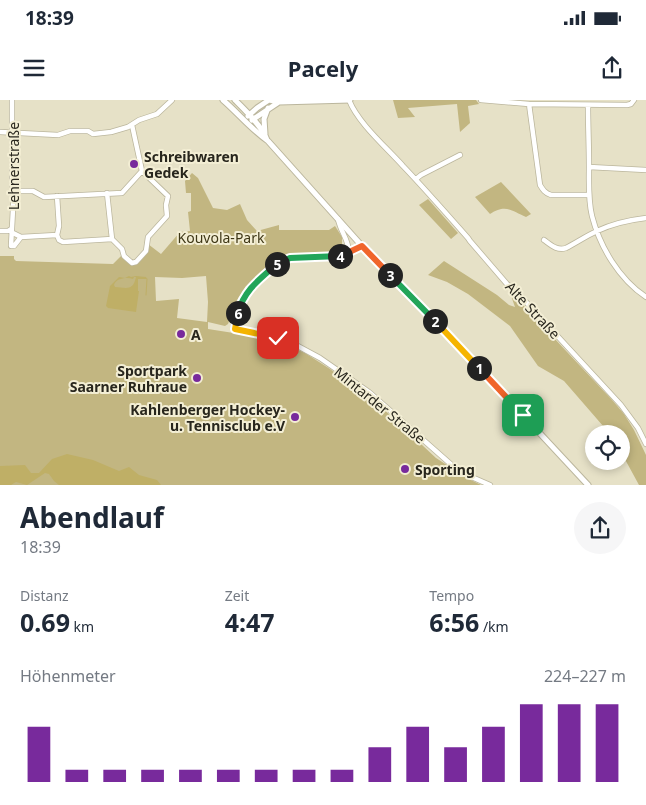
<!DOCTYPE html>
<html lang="de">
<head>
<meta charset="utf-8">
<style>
  :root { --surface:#fff; --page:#f6f6f7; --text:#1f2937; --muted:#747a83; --accent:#782a9c }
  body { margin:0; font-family:"Noto Sans",sans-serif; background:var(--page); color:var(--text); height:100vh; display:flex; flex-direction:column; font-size:19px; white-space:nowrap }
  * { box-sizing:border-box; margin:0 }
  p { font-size:16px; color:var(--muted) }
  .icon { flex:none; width:28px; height:28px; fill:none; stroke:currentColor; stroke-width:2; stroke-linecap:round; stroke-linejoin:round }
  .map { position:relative; height:385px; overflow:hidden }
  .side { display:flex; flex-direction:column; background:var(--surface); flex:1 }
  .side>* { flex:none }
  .buttons { position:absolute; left:585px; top:325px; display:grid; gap:10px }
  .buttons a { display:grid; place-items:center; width:45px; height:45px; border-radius:50%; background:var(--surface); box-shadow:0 2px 8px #0003; font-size:25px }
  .pin { position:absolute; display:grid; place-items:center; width:42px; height:42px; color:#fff; margin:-21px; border-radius:10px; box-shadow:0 2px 8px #0006 }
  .km { position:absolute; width:25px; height:25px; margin:-12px; border-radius:50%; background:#222; color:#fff; font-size:14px; line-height:25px; text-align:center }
  .round { display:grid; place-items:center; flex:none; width:52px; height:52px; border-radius:26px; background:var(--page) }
  .head { display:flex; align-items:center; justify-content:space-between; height:85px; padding:0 20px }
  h1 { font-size:28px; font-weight:700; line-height:38px }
  .figures { display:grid; grid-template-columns:repeat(3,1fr); gap:8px; height:85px; padding:5px 20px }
  .figures div { display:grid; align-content:center }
  .figures b { font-size:25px; font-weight:700 }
  .figures small { font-size:14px; font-weight:400 }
  .figures p { font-size:14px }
  .chart { height:140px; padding:10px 20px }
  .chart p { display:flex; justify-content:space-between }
  .chart svg { width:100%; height:90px; margin-top:5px; stroke:var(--accent); stroke-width:6 }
  .status { display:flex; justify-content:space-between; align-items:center; height:35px; padding:0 25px; background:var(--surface); direction:ltr }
  .status svg { height:14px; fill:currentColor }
  header { display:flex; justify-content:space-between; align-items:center; height:65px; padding:0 20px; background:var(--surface); font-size:22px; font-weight:700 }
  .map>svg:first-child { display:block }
  .green { fill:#c2b681; fill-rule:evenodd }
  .water { fill:#bfaf66; fill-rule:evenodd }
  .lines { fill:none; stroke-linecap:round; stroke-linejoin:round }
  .stream { stroke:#bfaf66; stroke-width:1 }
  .minor-casing { stroke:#bbb69d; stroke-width:6 }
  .major-casing { stroke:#bbb69d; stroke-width:7 }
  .minor { stroke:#fff; stroke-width:4.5 }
  .major { stroke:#fff; stroke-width:5 }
  .split-1-casing { stroke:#fff; stroke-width:10 }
  .split-2-casing { stroke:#fff; stroke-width:10 }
  .split-3-casing { stroke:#fff; stroke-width:10 }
  .split-4-casing { stroke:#fff; stroke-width:10 }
  .split-5-casing { stroke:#fff; stroke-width:10 }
  .split-6-casing { stroke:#fff; stroke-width:10 }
  .split-7-casing { stroke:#fff; stroke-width:10 }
  .split-1 { stroke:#f0652b; stroke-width:6 }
  .split-2 { stroke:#f5b400; stroke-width:6 }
  .split-3 { stroke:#22a559; stroke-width:6 }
  .split-4 { stroke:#f0652b; stroke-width:6 }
  .split-5 { stroke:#22a559; stroke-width:6 }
  .split-6 { stroke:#22a559; stroke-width:6 }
  .split-7 { stroke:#f5b400; stroke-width:6 }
  .poi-dot { fill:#782a9c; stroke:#f3eed4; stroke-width:2 }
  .labels { text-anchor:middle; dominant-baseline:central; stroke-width:4; stroke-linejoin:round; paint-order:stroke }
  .poi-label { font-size:14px; font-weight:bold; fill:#28261d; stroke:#f3eed4; text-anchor:start }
  .street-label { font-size:14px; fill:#28261d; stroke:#f3eed4 }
  .park-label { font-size:14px; fill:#3e3716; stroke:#f3eed4 }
</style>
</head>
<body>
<div class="status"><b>18:39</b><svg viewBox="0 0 49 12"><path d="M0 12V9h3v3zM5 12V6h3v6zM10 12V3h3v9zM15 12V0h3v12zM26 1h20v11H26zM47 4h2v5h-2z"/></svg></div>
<header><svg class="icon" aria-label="menu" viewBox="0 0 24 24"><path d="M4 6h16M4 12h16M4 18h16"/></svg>Pacely<svg class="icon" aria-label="share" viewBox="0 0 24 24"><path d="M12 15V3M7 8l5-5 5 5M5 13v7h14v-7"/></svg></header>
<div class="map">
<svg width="646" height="385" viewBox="0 0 646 385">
  <rect width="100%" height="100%" fill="#e6e1c7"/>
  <path class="green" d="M393 0H476L479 4 468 6 470 23 460 32 457 4 408 8 415 17 398 18Z
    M192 73 198 78 213 108 227 110 240 104 247 120 257 131 279 125V130H329L335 126 342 137V153L284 156 255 180 249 186H246L237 200 228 224 225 226 208 222V229L273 239 305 253 330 269 378 304 436 358 467 378 481 385H0V156H14V159L16 161 113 164 122 155 136 164 148 144 161 154 180 132 190 131 188 112 191 111V93H186L185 81ZM206 176 208 202 207 222 177 218 179 199 156 201 155 177 182 178Z
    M501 82 531 114 526 117C511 110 505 104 490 114L475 97Z
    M428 99 458 133 451 139 419 105Z
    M444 161 497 195 509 205 515 207 509 190 613 301 624 314 634 330 646 355V385H639L621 352V334H610L564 281 538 266 510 226 468 194 447 182 428 175Z"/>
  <path class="water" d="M129 176 131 177 136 176 146 177 147 179H138V191H139L136 212 108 208 106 206 110 186 119 177 125 178ZM134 177H136C133 191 127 188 115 187L114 185C116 178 127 177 133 179Z
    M67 354 93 360 119 371 129 367 139 375 157 380 161 385H59L54 381 49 374 45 373 27 385 16 382 11 385H0V366L25 365 31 373H39L52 359Z"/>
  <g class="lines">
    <path class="stream" d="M146 195 147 179"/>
    <g class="minor-casing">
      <path id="minor" d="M12 0V86L14 91 11 146H14L21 137
        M349 0C358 23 386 47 403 66 425 89 446 113 468 138L470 141 507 184 515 190 621 305 638 328 646 344
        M481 0 529 4 627 5 631 4 634 0
        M529 4 540 85C543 90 545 93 551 95H589
        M588 5C588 25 589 46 589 66 589 83 588 100 592 116 600 147 619 179 646 197
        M0 32 58 35 70 31H88L93 34 111 32 128 27 139 20 157 14 172 0
        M589 67 646 70
        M416 79 421 75 460 55
        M14 91H33L44 97 122 93 142 71
        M107 93 112 139
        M338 119C341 133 348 138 349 152
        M0 131H8L11 129
        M11 132 21 137 57 135 59 140 63 142 112 139 122 149 124 156 132 163 136 162 146 151 148 137 167 116 166 105 168 96 142 71 132 25
        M57 135 59 126 57 96
        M544 140C551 145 557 151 566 148 576 143 586 136 597 131 612 124 629 120 646 118
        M362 146C356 149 348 154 341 155 325 158 307 156 291 158 282 160 275 166 268 172 248 189 237 202 235 229L263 235 294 244 320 258 369 292 454 367 467 375 490 385"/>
    </g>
    <g class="major-casing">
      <path id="major" d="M223 0C238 13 251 29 268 41L362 146 453 240 588 385
        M235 0C245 10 262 26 267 40
        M269 0 279 2 350 0
        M248 16 257 8 269 0
        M252 20 279 2
        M265 34 264 19 268 8"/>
    </g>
    <use href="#minor" class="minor"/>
    <use href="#major" class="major"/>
  </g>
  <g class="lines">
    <g class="split-1-casing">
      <path id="split-1" d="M479 268 523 315"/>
    </g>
    <g class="split-2-casing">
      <path id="split-2" d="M435 221 479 268"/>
    </g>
    <g class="split-3-casing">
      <path id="split-3" d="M390 175 435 221"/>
    </g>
    <g class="split-4-casing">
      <path id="split-4" d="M340 156 343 155 362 146 390 175"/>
    </g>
    <g class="split-5-casing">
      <path id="split-5" d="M277 164 290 158 340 156"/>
    </g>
    <g class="split-6-casing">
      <path id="split-6" d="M238 213C244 190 260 179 277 164"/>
    </g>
    <g class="split-7-casing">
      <path id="split-7" d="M238 213 235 229 278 238"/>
    </g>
    <use href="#split-1" class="split-1"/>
    <use href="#split-2" class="split-2"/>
    <use href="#split-3" class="split-3"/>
    <use href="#split-4" class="split-4"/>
    <use href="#split-5" class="split-5"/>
    <use href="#split-6" class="split-6"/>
    <use href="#split-7" class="split-7"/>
  </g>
  <g class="poi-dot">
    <circle cx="134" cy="64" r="5"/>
    <circle cx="181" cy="234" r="5"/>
    <circle cx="197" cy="278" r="5"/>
    <circle cx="295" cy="317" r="5"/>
    <circle cx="405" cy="369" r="5"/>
  </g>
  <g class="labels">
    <g class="poi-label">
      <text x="144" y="56">Schreibwaren<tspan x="144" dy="16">Gedek</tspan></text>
      <text x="191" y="234">A</text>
      <text x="187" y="270" text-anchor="end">Sportpark<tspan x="187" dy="16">Saarner Ruhraue</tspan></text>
      <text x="285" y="309" text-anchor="end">Kahlenberger Hockey-<tspan x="285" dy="16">u. Tennisclub e.V</tspan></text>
      <text x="415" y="369">Sporting</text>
    </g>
    <g class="street-label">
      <text transform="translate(13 66) rotate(-90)">Lehnerstraße</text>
      <text transform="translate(533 210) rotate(47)">Alte Straße</text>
      <text transform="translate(380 305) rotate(39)">Mintarder Straße</text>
    </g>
    <g class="park-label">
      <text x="221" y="137">Kouvola-Park</text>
    </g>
  </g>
</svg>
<div class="buttons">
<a><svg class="icon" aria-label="locate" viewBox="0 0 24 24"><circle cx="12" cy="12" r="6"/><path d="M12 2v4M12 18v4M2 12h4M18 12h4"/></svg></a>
</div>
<div class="pin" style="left:523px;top:315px;background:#1e9e55"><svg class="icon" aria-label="arrive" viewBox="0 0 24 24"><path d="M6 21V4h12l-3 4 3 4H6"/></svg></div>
<div class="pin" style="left:278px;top:238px;background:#d93025"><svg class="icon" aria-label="check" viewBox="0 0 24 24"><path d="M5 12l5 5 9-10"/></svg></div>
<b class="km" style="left:479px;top:268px">1</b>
<b class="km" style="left:435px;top:221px">2</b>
<b class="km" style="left:390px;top:175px">3</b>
<b class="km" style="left:340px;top:156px">4</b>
<b class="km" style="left:277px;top:164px">5</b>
<b class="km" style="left:238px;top:213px">6</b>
</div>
<section class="side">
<div class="head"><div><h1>Abendlauf</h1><p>18:39</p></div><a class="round"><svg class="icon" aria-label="share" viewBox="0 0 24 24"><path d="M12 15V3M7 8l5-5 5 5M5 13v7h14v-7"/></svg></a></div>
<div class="figures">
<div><p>Distanz</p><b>0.69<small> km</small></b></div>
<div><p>Zeit</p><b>4:47</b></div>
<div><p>Tempo</p><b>6:56<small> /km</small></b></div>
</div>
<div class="chart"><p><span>Höhenmeter</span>224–227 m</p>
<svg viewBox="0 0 160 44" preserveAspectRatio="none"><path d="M5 44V17M15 44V38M25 44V38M35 44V38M45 44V38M55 44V38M65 44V38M75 44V38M85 44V38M95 44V27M105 44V17M115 44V27M125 44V17M135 44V6M145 44V6M155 44V6"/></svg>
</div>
</section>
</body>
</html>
